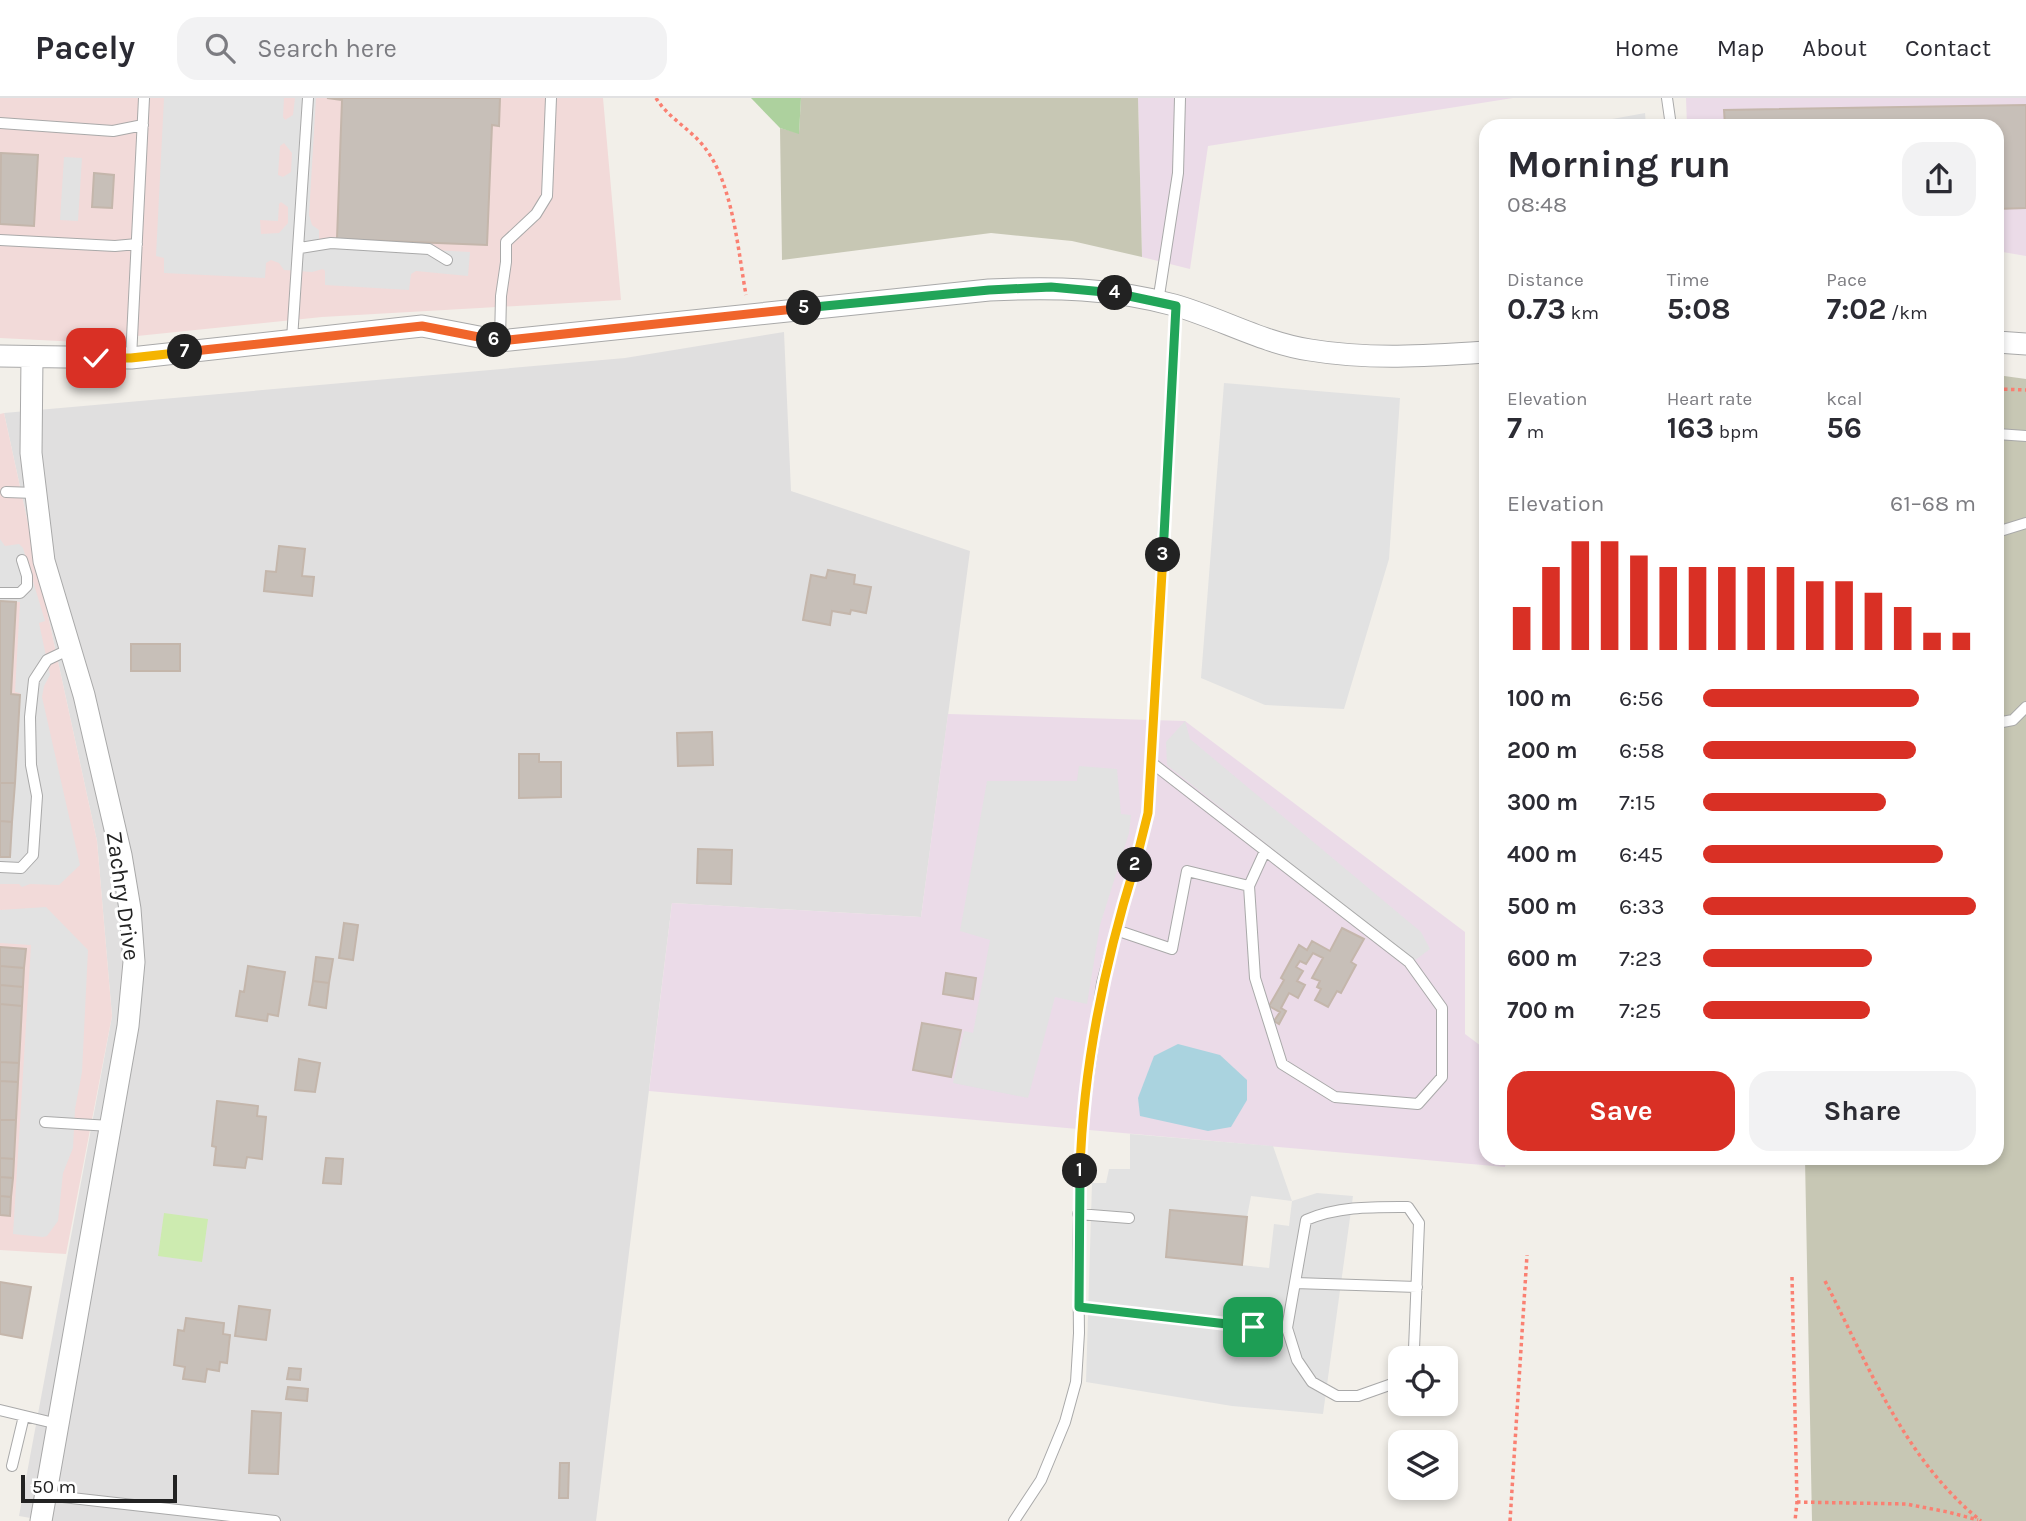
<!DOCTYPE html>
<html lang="en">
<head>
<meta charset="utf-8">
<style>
  :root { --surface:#fff; --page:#f2f2f3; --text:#2b2b33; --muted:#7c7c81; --line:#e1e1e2; --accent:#d93025 }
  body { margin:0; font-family:Karla,sans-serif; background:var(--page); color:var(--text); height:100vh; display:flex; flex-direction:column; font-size:26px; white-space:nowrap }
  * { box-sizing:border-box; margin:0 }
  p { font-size:23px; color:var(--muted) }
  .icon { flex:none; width:38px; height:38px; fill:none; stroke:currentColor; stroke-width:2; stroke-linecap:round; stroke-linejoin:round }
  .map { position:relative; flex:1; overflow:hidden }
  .panel { position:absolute; left:1479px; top:21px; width:525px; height:1046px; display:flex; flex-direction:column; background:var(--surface); border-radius:21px; box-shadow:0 4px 10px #0003 }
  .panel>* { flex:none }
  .tools { position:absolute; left:1388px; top:1248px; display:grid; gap:14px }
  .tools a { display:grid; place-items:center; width:70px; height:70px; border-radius:14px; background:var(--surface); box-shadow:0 4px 10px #0003; font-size:35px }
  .scale { position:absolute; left:21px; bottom:18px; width:156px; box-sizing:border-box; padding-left:7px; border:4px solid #222; border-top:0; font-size:19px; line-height:24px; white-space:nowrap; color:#222; -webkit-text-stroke:5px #fff; paint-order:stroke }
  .pin { position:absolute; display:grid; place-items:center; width:60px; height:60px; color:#fff; margin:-30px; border-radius:14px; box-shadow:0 4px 10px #0006 }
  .km { position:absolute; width:35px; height:35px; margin:-18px; border-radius:50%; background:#222; color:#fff; font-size:19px; line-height:35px; text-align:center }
  .round { display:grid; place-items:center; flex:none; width:74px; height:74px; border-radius:21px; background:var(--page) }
  .headline { display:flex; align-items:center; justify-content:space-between; height:119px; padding:0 28px }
  h1 { font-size:38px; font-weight:700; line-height:52px }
  .metrics { display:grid; grid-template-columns:repeat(3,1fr); gap:10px; height:119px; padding:7px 28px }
  .metrics div { display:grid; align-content:center }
  .metrics b { font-size:30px; font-weight:700 }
  .metrics small { font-size:19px; font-weight:400 }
  .metrics p { font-size:19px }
  .chart { height:196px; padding:14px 28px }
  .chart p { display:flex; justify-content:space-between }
  .chart svg { width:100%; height:126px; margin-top:7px; stroke:var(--accent); stroke-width:6 }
  .action { display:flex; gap:14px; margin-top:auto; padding:14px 28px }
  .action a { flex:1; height:80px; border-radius:21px; background:var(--accent); color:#fff; font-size:28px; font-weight:700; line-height:80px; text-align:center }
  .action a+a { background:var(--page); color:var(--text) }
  ul { padding:0 28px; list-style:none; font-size:23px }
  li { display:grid; grid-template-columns:112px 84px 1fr; align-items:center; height:52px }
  li i { height:18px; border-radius:9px; background:var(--accent) }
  header { display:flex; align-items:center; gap:42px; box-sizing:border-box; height:98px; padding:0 35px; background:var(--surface); border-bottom:2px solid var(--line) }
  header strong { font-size:33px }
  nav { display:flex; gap:38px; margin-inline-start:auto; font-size:24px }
  .search { width:490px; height:63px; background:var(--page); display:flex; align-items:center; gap:18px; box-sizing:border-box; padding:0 24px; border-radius:21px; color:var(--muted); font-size:26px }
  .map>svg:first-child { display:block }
  .residential { fill:#e0dfdf }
  .commercial { fill:#f2dad9 }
  .industrial { fill:#ebdbe8 }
  .construction { fill:#c7c7b4 }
  .grass { fill:#cdebb0 }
  .forest { fill:#add19e }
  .parking { fill:#e2e2e2; fill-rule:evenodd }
  .water { fill:#aad3df }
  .building { fill:#c7bfb8; stroke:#c4b6ab; stroke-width:2 }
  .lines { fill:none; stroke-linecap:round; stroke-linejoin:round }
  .lane-casing { stroke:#a9a9a9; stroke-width:12 }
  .street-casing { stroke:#a9a9a9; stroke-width:23 }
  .path { stroke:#fa8072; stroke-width:3.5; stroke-dasharray:3.5 3.5; stroke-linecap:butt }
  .lane { stroke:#fff; stroke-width:10 }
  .street { stroke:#fff; stroke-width:21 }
  .split-1-casing { stroke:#fff; stroke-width:14 }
  .split-2-casing { stroke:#fff; stroke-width:14 }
  .split-3-casing { stroke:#fff; stroke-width:14 }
  .split-4-casing { stroke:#fff; stroke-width:14 }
  .split-5-casing { stroke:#fff; stroke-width:14 }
  .split-6-casing { stroke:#fff; stroke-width:14 }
  .split-7-casing { stroke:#fff; stroke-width:14 }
  .split-8-casing { stroke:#fff; stroke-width:14 }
  .split-1 { stroke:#22a559; stroke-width:9 }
  .split-2 { stroke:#f5b400; stroke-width:9 }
  .split-3 { stroke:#f5b400; stroke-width:9 }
  .split-4 { stroke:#22a559; stroke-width:9 }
  .split-5 { stroke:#22a559; stroke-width:9 }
  .split-6 { stroke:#f0652b; stroke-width:9 }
  .split-7 { stroke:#f0652b; stroke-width:9 }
  .split-8 { stroke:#f5b400; stroke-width:9 }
  .labels { text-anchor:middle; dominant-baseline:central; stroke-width:6; stroke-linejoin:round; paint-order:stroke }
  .street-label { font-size:23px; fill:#222; stroke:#fff }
</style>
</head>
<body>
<header>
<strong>Pacely</strong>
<div class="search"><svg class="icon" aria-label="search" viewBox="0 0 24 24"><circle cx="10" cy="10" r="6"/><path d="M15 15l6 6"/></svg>Search here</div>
<nav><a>Home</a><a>Map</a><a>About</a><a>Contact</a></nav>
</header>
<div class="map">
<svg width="2026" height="1423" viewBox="0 0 2026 1423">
  <rect width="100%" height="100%" fill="#f2efe9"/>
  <path class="residential" d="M784 234 791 393 970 453 921 819 672 805 596 1423H48L19 1418 112 918 97 743 4 315 625 260Z"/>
  <path class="commercial" d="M0 0H603L621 202 322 219 79 244 0 240Z
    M4 315 97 743 112 918 66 1156 0 1152V316Z"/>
  <path class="industrial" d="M1138 0H1513L1208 48 1190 171 1142 159Z
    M1686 0H2026V158L1997 153V28H1687Z
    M948 616 1185 623 1465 834V936L1485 951 1486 954V1060L1506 1061 1505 1069 649 993 672 805 921 819Z"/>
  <path class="construction" d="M801 0H1138L1142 159 1072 143 991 135 782 162 780 30 799 35Z
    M1997 277 2026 281V1423H1812L1805 1061 1997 1060Z"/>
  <path class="grass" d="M164 1115 208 1121 202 1164 158 1158Z"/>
  <path class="forest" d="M751 0H801L799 36 780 30Z"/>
  <path class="parking" d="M164 0H284L283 19 285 22 293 17 295 0H316L309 117 312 127 319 132V146L470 154 468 178 416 173 411 176 409 192 325 187V173L323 171 312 174 284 172 279 165 271 162 266 165 265 180 164 175V160L156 158ZM284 45 292 55 291 74 283 79 278 77 280 48ZM281 104 288 109V125L279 135 261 136 260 122 278 123 279 106Z
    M1645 15 1646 28H1574Z
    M64 59 82 60 78 123 60 122Z
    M1224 285 1400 300 1389 461 1344 611 1265 607 1201 580Z
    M0 441 5 448 19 446 23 450 45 523 39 525 50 577 44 588 42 599 80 767 59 787 30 786 22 789 19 786H0V759H10L20 595 15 594 20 504 0 503Z
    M1185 623 1190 641 1421 834 1430 851 1414 863 1167 667 1166 644Z
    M1079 668 1117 671 1121 716 1131 717 1129 735 1100 827 1087 906 1055 899 1028 1000 953 985 964 933 973 935 990 842 960 833 987 683H1077Z
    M46 809 88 852 82 974 75 1011 73 1050 63 1075 58 1123 47 1138 43 1139 13 1136 31 847 0 845V812Z
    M1130 1036 1273 1048 1292 1103 1317 1095 1353 1098 1323 1316 1232 1308 1086 1284 1092 1085H1106L1109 1071H1130ZM1251 1098 1292 1103 1289 1128 1274 1126 1269 1170 1166 1159 1171 1112 1247 1119Z"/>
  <path class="water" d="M1178 946 1220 957 1247 982V1002L1231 1029 1208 1033 1140 1018 1138 1000 1154 958Z"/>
  <path class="building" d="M500 0 499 28 492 27 487 147 337 141 342 2 327 0Z
    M2026 7V110L1997 111V28H1725L1724 12Z
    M1 55 38 57 34 128 0 126Z
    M94 75 114 77 112 110 92 109Z
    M279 448 305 451 302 478 314 479 312 498 264 493 266 473 276 474Z
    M828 472 855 477 854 486 871 489 866 515 851 512 850 516 832 513 830 527 803 522 811 477 826 480Z
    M0 503 16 504 11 596 20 597 15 685H0Z
    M131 546H180V573H131Z
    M712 634 713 667 678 668 677 635Z
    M519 656H539V664H561V699L519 700Z
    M0 685H15L12 724 0 723Z
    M0 723 12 724 10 759H0Z
    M698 751 732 752 731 786 697 785Z
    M344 825 358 827 353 862 339 860Z
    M1342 830 1364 841 1351 864 1356 867 1341 895 1337 893 1328 909 1315 902 1321 891 1317 889 1320 883 1312 880 1323 860 1313 855 1306 866 1300 863 1296 869 1303 873 1297 883 1305 887 1298 900 1289 895 1281 910 1286 913 1279 926 1274 923 1280 914 1269 908 1284 882 1281 880 1299 847 1307 852 1312 843 1330 853Z
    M0 849 26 851 24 870 0 868Z
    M316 859 333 861 329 885 313 883Z
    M0 868 24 870 23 889 0 887Z
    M248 868 285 874 278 918 268 916 267 923 236 918 240 893 244 894Z
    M946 875 976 880 973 901 943 896Z
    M313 883 329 885 326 910 309 907Z
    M0 887 23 889 22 908 0 906Z
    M0 906 22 908 19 965 0 964Z
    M922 925 961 932 951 979 913 972Z
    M299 961 320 965 315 994 295 992Z
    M0 964 19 965 18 984 0 983Z
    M0 983 18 984 16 1022H0Z
    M217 1003 258 1008 257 1018 266 1019 262 1061 247 1059 245 1070 214 1067 216 1049 212 1048Z
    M0 1022H16L14 1061 0 1060Z
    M0 1060 14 1061 13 1080 0 1079Z
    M326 1060 343 1061 341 1086 323 1085Z
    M0 1079 13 1080 11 1099 0 1098Z
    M0 1098 11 1099 10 1118 0 1117Z
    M1170 1112 1247 1119 1242 1167 1166 1159Z
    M0 1184 31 1189 22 1240 0 1236Z
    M239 1208 270 1212 266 1242 235 1238Z
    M186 1220 224 1225 223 1236 230 1237 227 1265 220 1264 219 1273 207 1271 205 1284 183 1281 185 1269 174 1267 178 1232 184 1233Z
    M289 1270 301 1271 300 1282 287 1281Z
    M288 1289 308 1291 307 1303 286 1301Z
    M252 1313 281 1315 278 1376 249 1375Z
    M560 1365H569L568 1400H559Z"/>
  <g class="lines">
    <g class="lane-casing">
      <path id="lane" d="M1667 0 1671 28
        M0 25 113 33 143 27
        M0 142 115 148 137 146
        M300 150 331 145 429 151 447 162
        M1158 204 1178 75 1180 0
        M292 241 308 0
        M500 243 501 198 506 164V144L536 116 547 98 551 0
        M131 260 144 0
        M1997 336 2026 338
        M6 394 35 395
        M1997 434 2026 425
        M0 495H20L27 488V478L22 462
        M1997 625 2013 622 2026 609
        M1152 665 1409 864 1442 910V979L1418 1006 1335 999 1282 966 1255 880 1249 788 1265 753
        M0 769 21 770 33 757 37 698 31 667 30 619 34 582 47 562 70 551
        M1116 832 1172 851 1187 773 1249 788
        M45 1024 110 1028
        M1078 1116 1129 1120
        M1295 1185 1417 1189
        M1079 1209 1253 1229 1287 1230
        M1400 1279 1392 1286 1358 1298H1337L1312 1284 1297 1262 1287 1230 1306 1122C1339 1108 1373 1109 1408 1109L1419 1125 1414 1251 1411 1260
        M0 1312 58 1326
        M12 1368 24 1318
        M45 1397 275 1423
        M1014 1423 1041 1382 1065 1324 1076 1284 1079 1235 1078 1146 1082 1022 1102 885 1148 715 1176 208"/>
    </g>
    <g class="street-casing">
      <path id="street" d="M1997 244 2026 246
        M0 258 131 260 422 228 500 243 989 192C1054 189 1111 190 1174 207 1220 220 1263 245 1310 252 1369 262 1427 258 1486 254
        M32 259 31 355 44 463 84 597 121 757 130 811 134 864 128 928 41 1423"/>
    </g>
    <path class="path" d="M656 0C669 21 691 31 705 50 733 86 738 153 746 197
      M1997 291 2026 292
      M1792 1179 1797 1404 1795 1423
      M1825 1183C1869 1269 1905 1362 1981 1423
      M1797 1404 1906 1406 1948 1414 1978 1422
      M1510 1423 1527 1157"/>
    <use href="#lane" class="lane"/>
    <use href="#street" class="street"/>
  </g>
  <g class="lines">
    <g class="split-1-casing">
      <path id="split-1" d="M1080 1073 1079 1209 1253 1229"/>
    </g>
    <g class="split-2-casing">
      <path id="split-2" d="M1080 1073C1083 968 1104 867 1135 767"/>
    </g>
    <g class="split-3-casing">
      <path id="split-3" d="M1135 767 1148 715 1163 457"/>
    </g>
    <g class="split-4-casing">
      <path id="split-4" d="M1115 195 1176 208 1163 457"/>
    </g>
    <g class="split-5-casing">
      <path id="split-5" d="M804 210 989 192 1051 189 1115 195"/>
    </g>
    <g class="split-6-casing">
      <path id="split-6" d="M494 242 500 243 804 210"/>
    </g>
    <g class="split-7-casing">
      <path id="split-7" d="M185 254 422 228 494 242"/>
    </g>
    <g class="split-8-casing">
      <path id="split-8" d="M96 260H131L185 254"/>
    </g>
    <use href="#split-1" class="split-1"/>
    <use href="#split-2" class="split-2"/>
    <use href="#split-3" class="split-3"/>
    <use href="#split-4" class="split-4"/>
    <use href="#split-5" class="split-5"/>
    <use href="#split-6" class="split-6"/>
    <use href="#split-7" class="split-7"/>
    <use href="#split-8" class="split-8"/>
  </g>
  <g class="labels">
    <g class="street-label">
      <text transform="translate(123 798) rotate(82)">Zachry Drive</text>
    </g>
  </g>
</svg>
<div class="tools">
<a><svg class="icon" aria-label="locate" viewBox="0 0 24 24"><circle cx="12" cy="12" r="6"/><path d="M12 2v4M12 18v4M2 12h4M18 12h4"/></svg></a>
<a><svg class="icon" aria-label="layers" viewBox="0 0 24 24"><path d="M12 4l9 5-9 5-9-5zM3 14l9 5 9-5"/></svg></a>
</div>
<div class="scale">50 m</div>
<div class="pin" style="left:1253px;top:1229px;background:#1e9e55"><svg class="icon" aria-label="arrive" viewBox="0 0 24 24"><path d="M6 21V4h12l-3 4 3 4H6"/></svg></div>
<div class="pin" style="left:96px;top:260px;background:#d93025"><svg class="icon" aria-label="check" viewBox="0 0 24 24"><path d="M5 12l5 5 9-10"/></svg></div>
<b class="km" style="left:1080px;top:1073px">1</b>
<b class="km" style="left:1135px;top:767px">2</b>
<b class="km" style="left:1163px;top:457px">3</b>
<b class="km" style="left:1115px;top:195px">4</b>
<b class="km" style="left:804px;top:210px">5</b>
<b class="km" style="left:494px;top:242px">6</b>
<b class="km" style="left:185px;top:254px">7</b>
<section class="panel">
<div class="headline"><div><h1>Morning run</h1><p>08:48</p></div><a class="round"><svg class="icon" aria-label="share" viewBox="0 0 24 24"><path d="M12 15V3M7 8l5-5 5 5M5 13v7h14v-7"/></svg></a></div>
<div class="metrics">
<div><p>Distance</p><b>0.73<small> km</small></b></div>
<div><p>Time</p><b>5:08</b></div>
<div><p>Pace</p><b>7:02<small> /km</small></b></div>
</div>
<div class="metrics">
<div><p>Elevation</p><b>7<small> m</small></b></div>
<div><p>Heart rate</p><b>163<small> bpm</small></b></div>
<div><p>kcal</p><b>56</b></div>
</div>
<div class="chart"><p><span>Elevation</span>61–68 m</p>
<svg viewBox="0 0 160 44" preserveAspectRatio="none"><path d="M5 44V29M15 44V15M25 44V6M35 44V6M45 44V11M55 44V15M65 44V15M75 44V15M85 44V15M95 44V15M105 44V20M115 44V20M125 44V24M135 44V29M145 44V38M155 44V38"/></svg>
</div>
<ul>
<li><b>100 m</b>6:56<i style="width:79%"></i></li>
<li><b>200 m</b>6:58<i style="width:78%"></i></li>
<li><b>300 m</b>7:15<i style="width:67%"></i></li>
<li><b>400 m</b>6:45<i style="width:88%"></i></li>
<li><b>500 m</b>6:33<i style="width:100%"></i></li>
<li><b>600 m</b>7:23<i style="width:62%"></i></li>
<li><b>700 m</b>7:25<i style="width:61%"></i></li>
</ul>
<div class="action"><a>Save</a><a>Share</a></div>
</section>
</div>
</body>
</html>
